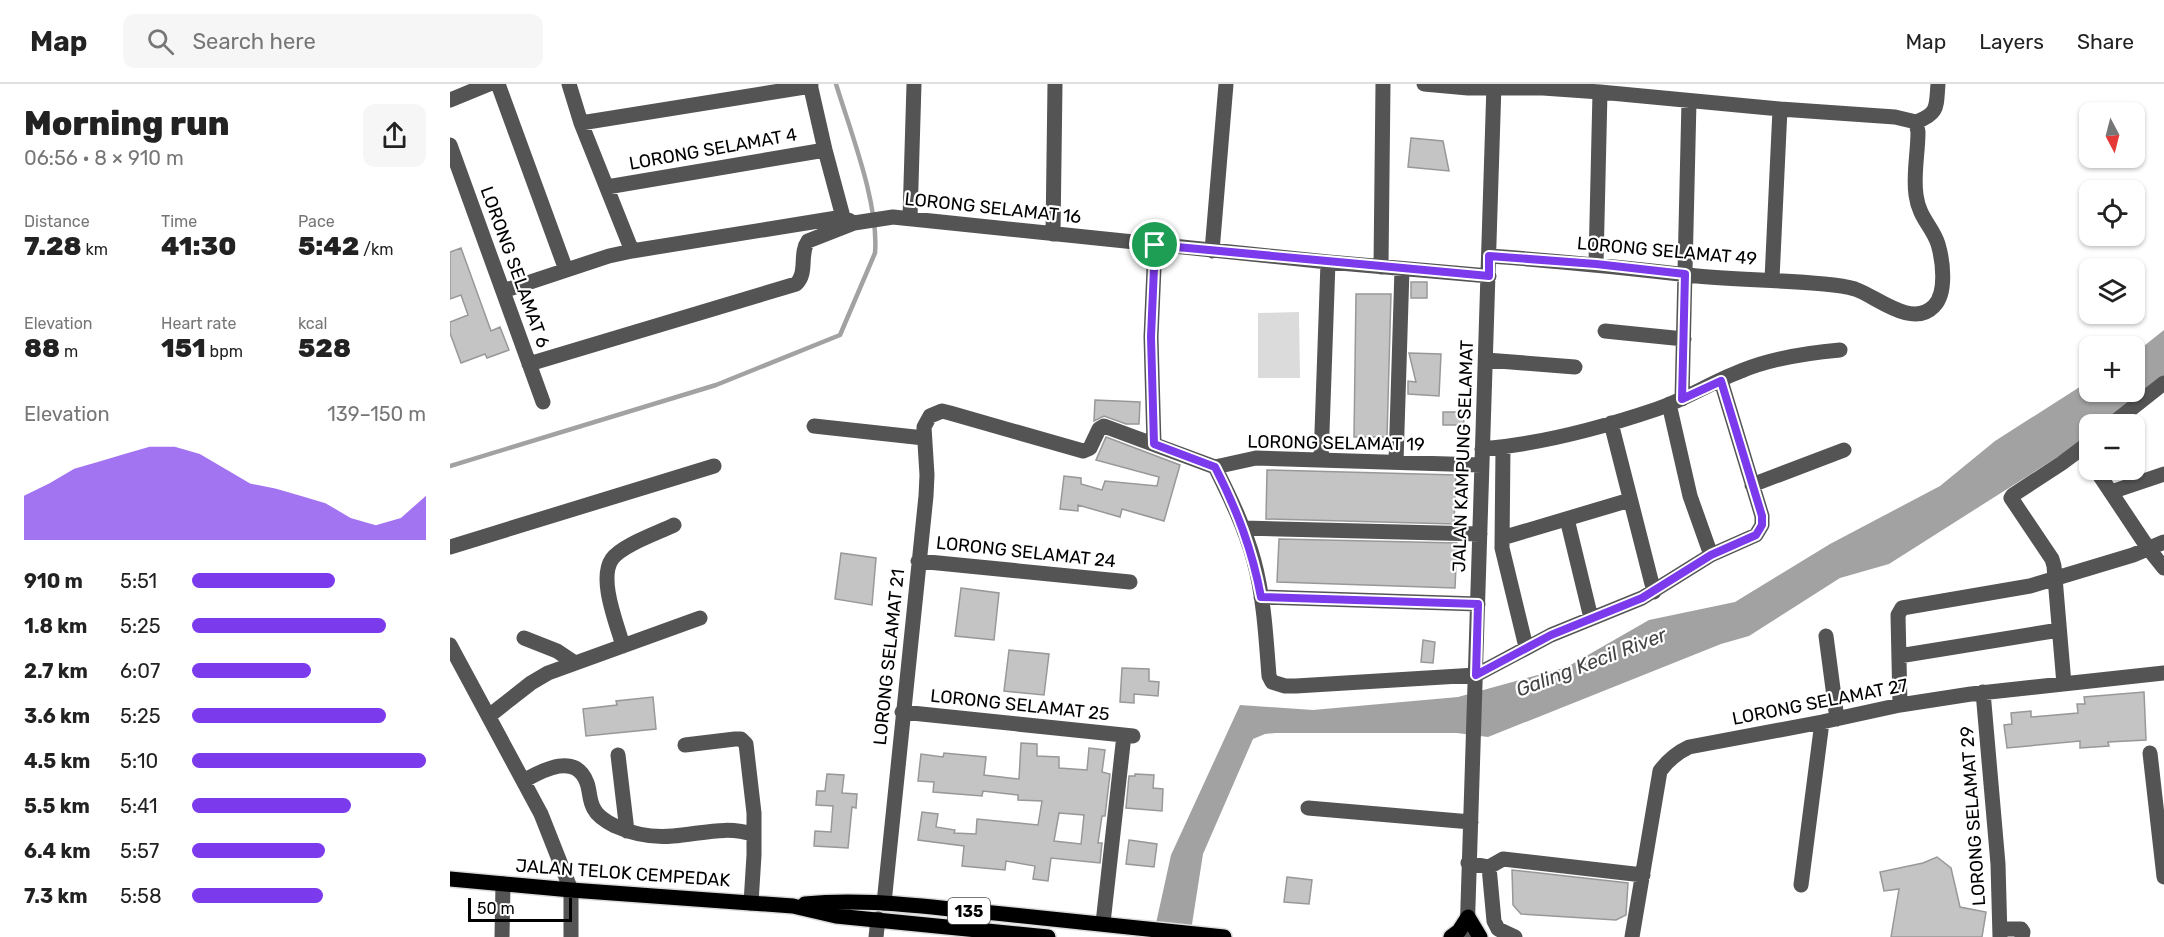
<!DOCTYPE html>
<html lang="en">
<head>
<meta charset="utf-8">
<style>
  :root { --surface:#fff; --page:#f6f6f6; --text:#222; --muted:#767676; --line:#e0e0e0; --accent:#7c3aed }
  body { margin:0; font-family:Rubik,sans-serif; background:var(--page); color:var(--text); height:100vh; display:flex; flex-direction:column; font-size:22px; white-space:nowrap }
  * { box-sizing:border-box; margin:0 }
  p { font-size:20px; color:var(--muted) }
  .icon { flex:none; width:33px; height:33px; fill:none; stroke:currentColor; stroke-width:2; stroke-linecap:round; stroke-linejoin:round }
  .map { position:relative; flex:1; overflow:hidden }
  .drawer { display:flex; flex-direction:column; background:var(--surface); width:450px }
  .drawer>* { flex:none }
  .needle { width:39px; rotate:173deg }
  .controls { position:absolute; left:1629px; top:18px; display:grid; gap:12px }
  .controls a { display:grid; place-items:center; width:66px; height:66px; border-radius:12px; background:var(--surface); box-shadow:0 2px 4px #0004; font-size:30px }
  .scale { position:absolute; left:18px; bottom:15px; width:104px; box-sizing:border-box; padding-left:6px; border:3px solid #000; border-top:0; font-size:16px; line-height:21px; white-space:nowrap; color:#000; -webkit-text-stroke:4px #fff; paint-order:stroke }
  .pin { position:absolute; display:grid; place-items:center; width:51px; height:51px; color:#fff; margin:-26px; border:3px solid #fff; border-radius:50%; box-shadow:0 2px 6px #0007 }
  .round { display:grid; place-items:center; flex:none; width:63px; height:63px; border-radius:12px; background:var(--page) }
  .summary { display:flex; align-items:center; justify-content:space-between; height:102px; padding:0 24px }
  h1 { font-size:33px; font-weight:800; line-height:45px }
  .stats { display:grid; grid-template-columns:repeat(3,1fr); gap:9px; height:102px; padding:6px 24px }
  .stats div { display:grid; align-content:center }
  .stats b { font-size:26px; font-weight:800 }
  .stats small { font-size:16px; font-weight:400 }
  .stats p { font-size:16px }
  .chart { height:168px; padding:12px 24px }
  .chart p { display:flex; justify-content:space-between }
  .chart svg { width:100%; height:108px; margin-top:6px; fill:var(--accent); opacity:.7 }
  ul { padding:0 24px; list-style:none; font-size:20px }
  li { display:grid; grid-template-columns:96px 72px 1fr; align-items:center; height:45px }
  li i { height:15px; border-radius:8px; background:var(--accent) }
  header { display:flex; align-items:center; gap:36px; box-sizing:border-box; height:84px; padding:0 30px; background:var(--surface); border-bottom:2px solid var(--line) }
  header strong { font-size:28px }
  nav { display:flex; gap:33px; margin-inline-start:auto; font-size:21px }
  .search { width:420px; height:54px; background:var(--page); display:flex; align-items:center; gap:15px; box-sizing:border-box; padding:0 21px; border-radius:12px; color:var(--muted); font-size:22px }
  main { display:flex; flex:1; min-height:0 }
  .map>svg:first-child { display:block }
  .green { fill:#dbdbdb }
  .water { fill:#a2a2a2 }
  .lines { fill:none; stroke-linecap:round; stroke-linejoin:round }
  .stream { stroke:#a2a2a2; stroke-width:4.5 }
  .building { fill:#c4c4c4; stroke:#989898; stroke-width:1.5; fill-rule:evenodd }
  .major-casing { stroke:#dbdbdb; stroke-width:18 }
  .minor { stroke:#545454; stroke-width:15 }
  .major { stroke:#000; stroke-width:15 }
  .route-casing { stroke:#fff; stroke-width:12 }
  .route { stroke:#7c3aed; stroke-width:8 }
  .labels { text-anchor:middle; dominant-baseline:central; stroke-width:4.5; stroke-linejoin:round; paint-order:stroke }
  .shield { fill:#fff; stroke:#4c4c4c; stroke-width:1.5 }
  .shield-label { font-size:16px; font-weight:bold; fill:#000 }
  .street-label { font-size:18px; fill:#000; stroke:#fff }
  .water-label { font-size:20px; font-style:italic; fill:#434343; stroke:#fff }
</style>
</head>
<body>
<header>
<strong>Map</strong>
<div class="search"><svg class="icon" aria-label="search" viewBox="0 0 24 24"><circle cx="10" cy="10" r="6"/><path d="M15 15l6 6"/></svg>Search here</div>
<nav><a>Map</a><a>Layers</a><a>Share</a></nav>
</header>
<main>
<section class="drawer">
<div class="summary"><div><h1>Morning run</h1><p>06:56 · 8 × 910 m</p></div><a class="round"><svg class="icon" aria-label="share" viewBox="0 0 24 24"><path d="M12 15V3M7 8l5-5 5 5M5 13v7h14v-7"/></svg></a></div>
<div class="stats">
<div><p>Distance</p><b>7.28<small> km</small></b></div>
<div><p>Time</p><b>41:30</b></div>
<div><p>Pace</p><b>5:42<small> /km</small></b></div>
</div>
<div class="stats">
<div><p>Elevation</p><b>88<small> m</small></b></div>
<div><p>Heart rate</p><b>151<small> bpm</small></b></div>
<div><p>kcal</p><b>528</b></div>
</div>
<div class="chart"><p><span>Elevation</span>139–150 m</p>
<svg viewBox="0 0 160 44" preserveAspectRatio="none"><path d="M0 44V26L10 21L20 15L30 12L40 9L50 6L60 6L70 9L80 15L90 21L100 23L110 26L120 29L130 35L140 38L150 35L160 26V44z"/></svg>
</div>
<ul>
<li><b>910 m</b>5:51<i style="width:61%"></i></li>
<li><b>1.8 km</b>5:25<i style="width:83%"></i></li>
<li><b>2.7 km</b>6:07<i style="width:51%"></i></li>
<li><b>3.6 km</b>5:25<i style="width:83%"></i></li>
<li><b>4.5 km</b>5:10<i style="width:100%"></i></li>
<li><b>5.5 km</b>5:41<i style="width:68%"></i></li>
<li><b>6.4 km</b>5:57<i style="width:57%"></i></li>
<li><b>7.3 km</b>5:58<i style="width:56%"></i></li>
</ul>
</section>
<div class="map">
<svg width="1714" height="853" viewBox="0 0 1714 853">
  <rect width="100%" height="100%" fill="#fff"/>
  <path class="green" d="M849 228 850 294H808V229Z"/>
  <path class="water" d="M1714 246V294L1652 340H1640L1639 350 1617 367 1439 480 1390 494 1299 552 1271 560 1038 653 1007 649H826L815 650 803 655 753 770 740 853H703L721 771 790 621 863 626 1008 613 1117 583 1199 536 1285 518 1380 460 1490 402 1545 357 1639 297 1640 308H1684L1685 269Z"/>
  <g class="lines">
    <path class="stream" d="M0 382 266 301 390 251 425 169C429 120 401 49 386 0"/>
  </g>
  <path class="building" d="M961 54 993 57 999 87 958 83Z
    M11 164 41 247 50 243 59 266 37 274 35 270 11 279 0 249V238L18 231 11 211 0 215V168Z
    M961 198H977V214H961Z
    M906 210H941L937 353H904Z
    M959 269 991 270 989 312 958 310V297L966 298Z
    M645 316 690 318 689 340H676L654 332 644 337Z
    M993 328H1013L1014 341H993Z
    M656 353 730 381 714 437 672 425 670 433 628 421V427L610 425 614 392 631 394V400L652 406 655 397 707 402 709 393 646 376Z
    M817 386 1006 391 1004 440 816 435Z
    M829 455 1007 459 1005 504 827 498Z
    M391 469 426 474 422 521 385 515Z
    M511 504 549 509 544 556 505 552Z
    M973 556 985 558 983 579 971 578Z
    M559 566 599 570 594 611 554 607Z
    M672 584 699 585V597L709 598 708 612 684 610V619L670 618Z
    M1694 608 1696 656 1658 658 1659 662 1630 664V657L1557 664 1554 641 1562 640 1561 629 1581 627V633L1628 629 1627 620H1635L1634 613Z
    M203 613 206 645 136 652 133 625 167 621 166 617Z
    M571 659 587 660V672L609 673V684L637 686 639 664 655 666 652 688 660 690 655 732H652L648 759H652L650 779 601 774 598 797 583 795 585 782 556 777 555 786 512 782 514 762 468 756 472 728 488 730 486 743 505 746 504 749 526 750 527 735 588 741 592 717 568 716V711L533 707 532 712 483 708 484 698 468 697 471 670 493 673 494 669 536 673 534 691 569 695ZM609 729 634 731 631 760 604 757Z
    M377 690 394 691 392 709 407 710 406 724 402 723 398 764 364 762 365 747 381 748 383 722 366 721 367 707H375Z
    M685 690 704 691 703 704 713 705 712 727 676 724 679 692H685Z
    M679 756 707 760 704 783 676 780Z
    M1487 773 1501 784 1510 823 1536 828 1532 853H1441L1449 805 1434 807 1430 788 1473 779Z
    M1062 786 1178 799 1176 831 1166 836 1071 830 1063 821Z
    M837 793 862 796 859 820 834 818Z"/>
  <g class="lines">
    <g class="major-casing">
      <path id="major" d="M0 795 121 806 343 822 386 832 598 853
        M355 820C411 814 467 822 523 827 607 835 691 844 774 853
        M1001 853 1009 847 1018 833 1030 853"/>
    </g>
    <path class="minor" d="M48 0 116 186
      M119 0 131 39 182 167
      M360 0 375 66 393 133
      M974 0 1018 4H1093L1150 8 1330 25 1445 33 1466 38
      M0 16 39 0
      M1466 38C1489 29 1486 23 1488 0
      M131 39 361 2
      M0 61 93 318
      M157 103 375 66
      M460 134 464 0
      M603 150 605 0
      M762 167 776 0
      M1039 172C1109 177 1178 184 1247 192 1289 196 1332 196 1374 200 1385 201 1395 202 1405 205 1426 212 1462 245 1484 222 1497 209 1493 177 1488 160 1482 142 1469 134 1466 111 1463 91 1468 69 1468 48L1466 38
      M1146 180 1150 8
      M931 183 933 0
      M1322 195 1330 25
      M53 207 159 172 182 167 393 133 404 139 443 133 878 178 1039 192
      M1155 247 1234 255
      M1036 276 1125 283
      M79 280 346 200C358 189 349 170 358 157L404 139
      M1232 315 1239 17
      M1219 320 1240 412 1261 471
      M1161 339 1204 508
      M1662 340 1714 299
      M364 342 474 354
      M704 360 701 253 705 161
      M1053 363 1052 464 1076 563
      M1032 365C1091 360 1151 344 1207 325 1236 315 1262 298 1291 287 1322 274 1356 269 1390 266
      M871 376 878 178
      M946 378 952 185
      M765 383C780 413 795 444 804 477 814 514 816 554 819 592L822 598 835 602H846L1026 591 1101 551 1192 514 1261 471 1306 451 1312 441V432L1271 297
      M1646 386 1698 464 1714 484
      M1302 401 1394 366
      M1661 408 1714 390
      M1117 435 1141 534
      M793 444 1030 450
      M1052 454 1180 416
      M0 463 264 382
      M468 477 680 498
      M811 513 1028 520
      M1376 552 1387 635
      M74 554 107 567 125 579
      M0 561 91 730 121 806V853
      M173 562C167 540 148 495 162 475 172 461 208 449 224 441
      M1449 572 1609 546
      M1614 600 1604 482 1602 475 1561 414 1563 411 1612 379 1640 358
      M1533 608 1548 780 1550 853
      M1450 621 1448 531 1452 524 1580 502 1683 471 1714 458
      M452 628 683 652
      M39 632 81 599 98 589 250 534
      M235 661 285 655H291L296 660 304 729V771L301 819
      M1700 669 1714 793
      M168 671 177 747
      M75 696C93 686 126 668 137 699 140 707 139 717 144 725 148 733 157 738 165 742 183 750 203 754 223 752 251 750 277 741 304 751
      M858 724 1021 738
      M1018 779 1039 783 1053 775 1193 791
      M1039 783 1044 837 1048 845 1065 853
      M1351 801 1372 638
      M434 819 476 412 477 391 474 343 480 332 492 327 500 329 633 367 640 364 649 345 654 342 765 383 806 374 1031 381
      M653 839 674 651
      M1551 845H1571L1573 848 1572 853
      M52 853 53 800
      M426 853 428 835
      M1017 853 1044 0
      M1182 853 1210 687C1218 676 1226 669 1239 663L1372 638 1450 621 1521 610 1714 589"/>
    <use href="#major" class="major"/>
  </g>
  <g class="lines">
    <g class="route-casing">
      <path id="route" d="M705 161 1039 192V172L1146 180 1235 190 1232 315 1271 297 1312 432V441L1306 451 1261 471 1192 514 1101 551 1026 591 1028 520 811 513C802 465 787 426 765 383L704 360 701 253Z"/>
    </g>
    <use href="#route" class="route"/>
  </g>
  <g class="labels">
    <rect class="shield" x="498" y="814" width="42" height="26" rx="4.5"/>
    <g class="shield-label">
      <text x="519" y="827">135</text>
    </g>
    <g class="street-label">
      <text transform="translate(263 65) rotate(-10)">LORONG SELAMAT 4</text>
      <text transform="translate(543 124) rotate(6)">LORONG SELAMAT 16</text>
      <text transform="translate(1217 167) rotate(5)">LORONG SELAMAT 49</text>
      <text transform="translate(65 183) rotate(70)">LORONG SELAMAT 6</text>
      <text transform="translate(886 359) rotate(1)">LORONG SELAMAT 19</text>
      <text transform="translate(1013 372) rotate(-88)">JALAN KAMPUNG SELAMAT</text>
      <text transform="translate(576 468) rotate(6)">LORONG SELAMAT 24</text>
      <text transform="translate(439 573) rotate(-84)">LORONG SELAMAT 21</text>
      <text transform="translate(1370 618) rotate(-11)">LORONG SELAMAT 27</text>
      <text transform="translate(570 621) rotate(6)">LORONG SELAMAT 25</text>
      <text transform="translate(1523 732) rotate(-94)">LORONG SELAMAT 29</text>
      <text transform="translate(173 789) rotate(4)">JALAN TELOK CEMPEDAK</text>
    </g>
    <g class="water-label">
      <text transform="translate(1141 578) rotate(-21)">Galing Kecil River</text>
    </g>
  </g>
</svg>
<div class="controls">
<a><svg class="needle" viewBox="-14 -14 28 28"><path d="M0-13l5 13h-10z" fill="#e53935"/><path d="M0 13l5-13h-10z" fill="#767676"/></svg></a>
<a><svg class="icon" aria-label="locate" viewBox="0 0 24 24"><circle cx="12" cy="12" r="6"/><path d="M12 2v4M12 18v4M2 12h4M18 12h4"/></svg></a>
<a><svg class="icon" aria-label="layers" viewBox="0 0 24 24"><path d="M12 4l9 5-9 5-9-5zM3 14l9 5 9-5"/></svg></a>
<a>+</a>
<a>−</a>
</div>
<div class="scale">50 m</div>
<div class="pin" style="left:705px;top:161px;background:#1e9e55"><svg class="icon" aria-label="arrive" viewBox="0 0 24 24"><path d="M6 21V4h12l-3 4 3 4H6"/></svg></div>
</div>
</main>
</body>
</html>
